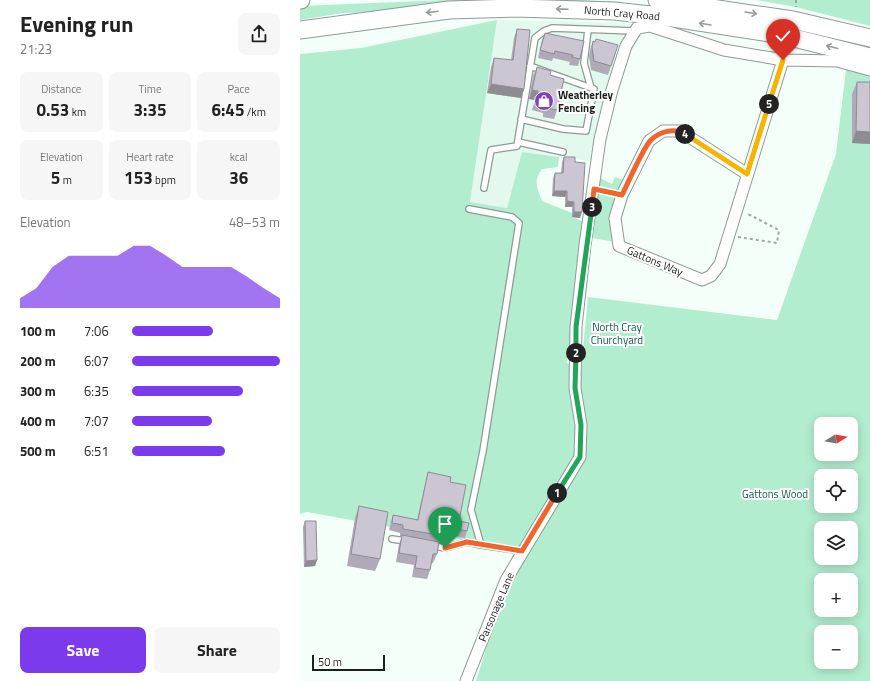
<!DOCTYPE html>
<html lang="en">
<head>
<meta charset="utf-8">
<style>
  :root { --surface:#fff; --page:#f6f6f6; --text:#222; --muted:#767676; --accent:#7c3aed }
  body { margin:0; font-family:"Titillium Web",sans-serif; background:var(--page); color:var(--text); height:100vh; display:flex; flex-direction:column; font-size:15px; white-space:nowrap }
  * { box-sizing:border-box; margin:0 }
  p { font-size:13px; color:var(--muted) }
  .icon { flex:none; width:22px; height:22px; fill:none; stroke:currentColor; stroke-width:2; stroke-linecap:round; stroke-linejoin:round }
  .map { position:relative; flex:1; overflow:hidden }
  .panel { display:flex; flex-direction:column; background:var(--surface); width:300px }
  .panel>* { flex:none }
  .needle { width:26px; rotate:79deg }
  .tools { position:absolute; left:514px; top:417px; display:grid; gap:8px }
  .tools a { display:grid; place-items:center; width:44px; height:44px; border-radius:8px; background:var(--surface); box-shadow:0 2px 10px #0003; font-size:20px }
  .scale { position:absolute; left:12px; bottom:10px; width:73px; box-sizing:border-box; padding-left:4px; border:2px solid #1b201d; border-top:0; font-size:11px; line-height:14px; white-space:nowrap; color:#1b201d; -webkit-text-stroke:3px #fff; paint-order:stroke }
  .pin { position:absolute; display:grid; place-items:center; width:34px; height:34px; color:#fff; margin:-41px -17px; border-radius:50% 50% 50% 0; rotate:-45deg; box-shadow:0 0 4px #0007 }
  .pin .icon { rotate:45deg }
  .km { position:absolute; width:20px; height:20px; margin:-10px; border-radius:50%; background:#222; color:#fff; font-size:11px; line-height:20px; text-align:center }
  .round { display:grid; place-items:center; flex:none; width:42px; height:42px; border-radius:8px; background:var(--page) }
  .head { display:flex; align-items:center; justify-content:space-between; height:68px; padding:0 20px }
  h1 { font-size:22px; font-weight:700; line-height:30px }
  .figures { display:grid; grid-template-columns:repeat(3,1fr); gap:6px; height:68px; padding:4px 20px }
  .figures div { display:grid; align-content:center; border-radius:8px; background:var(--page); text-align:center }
  .figures b { font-size:17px; font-weight:700 }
  .figures small { font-size:11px; font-weight:400 }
  .figures p { font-size:11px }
  .chart { height:112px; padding:8px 20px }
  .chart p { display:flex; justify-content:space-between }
  .chart svg { width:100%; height:72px; margin-top:4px; fill:var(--accent); opacity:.7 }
  .cta { display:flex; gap:8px; margin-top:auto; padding:8px 20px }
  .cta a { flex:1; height:46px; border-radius:8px; background:var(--accent); color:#fff; font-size:16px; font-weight:700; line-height:46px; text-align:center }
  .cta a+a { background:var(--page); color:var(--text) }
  ul { padding:0 20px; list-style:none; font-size:13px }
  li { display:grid; grid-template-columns:64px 48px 1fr; align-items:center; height:30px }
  li i { height:10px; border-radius:5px; background:var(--accent) }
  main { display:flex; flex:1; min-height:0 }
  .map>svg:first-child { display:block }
  .built { fill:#e3f9ed }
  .green { fill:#b3edcf; fill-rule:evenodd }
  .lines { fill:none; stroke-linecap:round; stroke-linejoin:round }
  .service-casing { stroke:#8e9b94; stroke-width:8 }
  .minor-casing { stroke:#8e9b94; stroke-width:13 }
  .primary-casing { stroke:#8e9b94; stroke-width:19 }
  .path { stroke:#9fa8a3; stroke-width:2; stroke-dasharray:3 3; stroke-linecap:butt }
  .service { stroke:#fff; stroke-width:5.5 }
  .minor { stroke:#fff; stroke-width:11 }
  .primary { stroke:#fff; stroke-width:17 }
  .wall { fill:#afaab5 }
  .shaded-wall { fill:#8e8b93 }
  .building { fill:#cbc6d2; stroke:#8e8b93 }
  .oneway { stroke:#989b99 }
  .split-1-casing { stroke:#fff; stroke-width:8 }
  .split-2-casing { stroke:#fff; stroke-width:8 }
  .split-3-casing { stroke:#fff; stroke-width:8 }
  .split-4-casing { stroke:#fff; stroke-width:8 }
  .split-5-casing { stroke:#fff; stroke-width:8 }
  .split-6-casing { stroke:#fff; stroke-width:8 }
  .split-1 { stroke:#f0652b; stroke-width:5 }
  .split-2 { stroke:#22a559; stroke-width:5 }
  .split-3 { stroke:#22a559; stroke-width:5 }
  .split-4 { stroke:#f0652b; stroke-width:5 }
  .split-5 { stroke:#f5b400; stroke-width:5 }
  .split-6 { stroke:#f5b400; stroke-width:5 }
  .labels { text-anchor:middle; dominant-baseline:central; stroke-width:4; stroke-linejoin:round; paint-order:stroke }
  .street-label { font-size:11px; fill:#1b201d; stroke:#fff }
  .poi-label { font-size:11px; font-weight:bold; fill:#1b201d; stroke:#fff; text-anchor:start }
  .park-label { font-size:11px; fill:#125b3f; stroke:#fff }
</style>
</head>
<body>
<main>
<section class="panel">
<div class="head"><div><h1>Evening run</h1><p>21:23</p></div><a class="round"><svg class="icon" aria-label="share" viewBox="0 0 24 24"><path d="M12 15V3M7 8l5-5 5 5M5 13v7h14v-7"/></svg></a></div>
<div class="figures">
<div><p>Distance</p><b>0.53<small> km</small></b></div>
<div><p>Time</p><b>3:35</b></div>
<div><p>Pace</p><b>6:45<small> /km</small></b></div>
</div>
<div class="figures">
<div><p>Elevation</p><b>5<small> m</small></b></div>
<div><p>Heart rate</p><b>153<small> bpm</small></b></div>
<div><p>kcal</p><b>36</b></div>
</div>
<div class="chart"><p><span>Elevation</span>48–53 m</p>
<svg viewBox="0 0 160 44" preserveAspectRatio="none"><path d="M0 44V38L10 32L20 19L30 12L40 12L50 12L60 12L70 6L80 6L90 12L100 19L110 19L120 19L130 19L140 25L150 32L160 38V44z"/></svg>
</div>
<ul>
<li><b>100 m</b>7:06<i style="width:55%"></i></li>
<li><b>200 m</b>6:07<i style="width:100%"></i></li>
<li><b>300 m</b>6:35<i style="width:75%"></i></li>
<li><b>400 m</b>7:07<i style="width:54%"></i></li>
<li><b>500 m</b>6:51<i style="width:63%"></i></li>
</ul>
<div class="cta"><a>Save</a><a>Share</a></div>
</section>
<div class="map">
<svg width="570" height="681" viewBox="0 0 570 681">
  <rect width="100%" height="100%" fill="#f4fff9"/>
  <path class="built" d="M197 20 325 23V36L298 121 290 161 222 152 207 208 170 202Z"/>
  <path class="green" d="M147 0H280L322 2 321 7 43 13 0 20V6Z
    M456 0H570V26L496 7Z
    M197 20 170 202 207 208 222 152 259 157 258 167 242 169C233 182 237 187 242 201L272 213V217L287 223 267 363 281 370 288 297 477 320 536 154 546 69 570 76V681H176L217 550 7 512 0 514V54L61 48ZM521 424H551V454H521ZM521 476H551V506H521ZM521 528H551V558H521ZM521 580H551V610H521ZM521 632H551V662H521Z
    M315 177 326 181 315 242 292 238 300 178 312 184Z"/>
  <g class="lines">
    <g class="service-casing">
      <path id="service" d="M288 30 284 63 291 88
        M221 119 263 129 286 131 294 89 230 66
        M218 142 263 152
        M184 188 191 150 217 146 235 38 244 31 252 28 335 31
        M169 209 212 217 219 223 183 451 171 510 181 545 222 551
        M92 539 106 541
        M130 545 145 548 167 542 181 545"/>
    </g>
    <g class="minor-casing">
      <path id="minor" d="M447 174 380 131H363L349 141 322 195 315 218 319 246 402 280 411 276 420 264 483 60 482 35
        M166 681 206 580 280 457 281 425 275 388 276 327 285 245 300 139 312 90 326 46 337 28 350 26 424 50 483 60 537 61 570 70"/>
    </g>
    <g class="primary-casing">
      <path id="primary" d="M0 0H1
        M357 0 493 20 570 38
        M0 30 149 10 215 8 314 11 360 16 482 35 570 57"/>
    </g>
    <path class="path" d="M496 0V7
      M303 190 313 193
      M438 237 477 243 479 230 446 213"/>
    <use href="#service" class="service"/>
    <use href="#minor" class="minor"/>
    <use href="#primary" class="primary"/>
  </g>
  <path class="wall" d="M217 29 224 89 221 98 187 93 191 67 194 58 211 60 214 38Z
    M245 33 280 59 278 66 269 65 270 62 253 58 252 61 238 58 242 40Z
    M293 41 295 42 311 66 308 75 291 70 289 56 290 50Z
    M237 67 250 75 257 110 254 119 243 117V113L232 110 235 100 229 99 233 76Z
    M557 82 570 144 552 143V94Z
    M264 157 275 162 280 218 272 217V207H265V197L252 196 253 178 255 173H261L262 162Z
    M128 472 150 482 159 521 167 531 165 538 150 536 147 543 137 541V554L133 563H131L130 570 127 579 112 577 114 565 96 562 99 544 102 536H100V533L89 530 91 522 93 515 117 520 126 480Z
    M59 506 80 559 75 571 47 566 55 518Z
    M5 521 17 560 15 566 4 567 3 527Z"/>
  <path class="shaded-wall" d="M191 84 224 89 221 98 187 93Z
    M232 90 238 91 235 100 229 99Z
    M556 131 570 132V144L552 143Z
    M254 191H267L265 197 252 196Z
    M267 201 274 202 272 207H265Z
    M274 212H282L280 218 272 217Z
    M17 560 15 566 4 567 6 561Z"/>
  <path class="building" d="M217 29 230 30 224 89 191 84 194 58 213 60Z
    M245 33 284 41 280 59 272 57 273 55 255 51 254 54 240 50Z
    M296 39 318 45 311 66 294 61 292 47 293 41 295 42Z
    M237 67 251 71 250 75 264 79 257 110 246 108 247 104 236 101 238 91 232 90Z
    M557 82H570V132L556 131Z
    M264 157H275V162L285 163 282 212H274V202L267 201V191H254L255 173H263Z
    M128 472 151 477 150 482 166 485 159 521 169 523 167 531 152 528 150 536 140 533 139 535 103 529V525L92 523 93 515 118 520Z
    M59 506 88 512 80 559 51 554Z
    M5 521H16L17 560 6 561Z
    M102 535 139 542 137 554H133L130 570 115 568 117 556 99 553Z"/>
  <defs><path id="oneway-shaft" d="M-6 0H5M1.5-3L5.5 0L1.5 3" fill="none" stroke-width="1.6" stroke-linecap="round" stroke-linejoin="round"/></defs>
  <g class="oneway">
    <use href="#oneway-shaft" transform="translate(262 9) rotate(-178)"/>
    <use href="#oneway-shaft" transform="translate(132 12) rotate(173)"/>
    <use href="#oneway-shaft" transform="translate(451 13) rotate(9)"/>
    <use href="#oneway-shaft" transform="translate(405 24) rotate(-171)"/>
    <use href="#oneway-shaft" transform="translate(532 47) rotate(-165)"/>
  </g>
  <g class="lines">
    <g class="split-1-casing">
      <path id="split-1" d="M145 548 167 542 222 551 257 493"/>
    </g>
    <g class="split-2-casing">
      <path id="split-2" d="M257 493 280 457 281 425 275 388 276 353"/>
    </g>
    <g class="split-3-casing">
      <path id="split-3" d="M276 353V327L292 207"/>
    </g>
    <g class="split-4-casing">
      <path id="split-4" d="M292 207 294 189 322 195C327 185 344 146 351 140 359 132 374 127 385 134"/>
    </g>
    <g class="split-5-casing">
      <path id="split-5" d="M385 134 447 174 469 104"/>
    </g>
    <g class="split-6-casing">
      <path id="split-6" d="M469 104 483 60"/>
    </g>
    <use href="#split-1" class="split-1"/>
    <use href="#split-2" class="split-2"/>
    <use href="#split-3" class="split-3"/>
    <use href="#split-4" class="split-4"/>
    <use href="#split-5" class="split-5"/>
    <use href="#split-6" class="split-6"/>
  </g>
  <defs>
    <g id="shop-disc" transform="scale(1)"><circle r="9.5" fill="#7e43b9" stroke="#fff"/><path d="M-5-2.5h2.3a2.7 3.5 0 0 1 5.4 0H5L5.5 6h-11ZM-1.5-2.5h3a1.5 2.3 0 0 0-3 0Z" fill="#fff"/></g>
  </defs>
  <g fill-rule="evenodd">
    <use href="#shop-disc" x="244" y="101"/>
  </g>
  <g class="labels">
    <g class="street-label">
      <text transform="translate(322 13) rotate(5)">North Cray Road</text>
      <text transform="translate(355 261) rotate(23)">Gattons Way</text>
      <text transform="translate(196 607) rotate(-67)">Parsonage Lane</text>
    </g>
    <g class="poi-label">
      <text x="258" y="95">Weatherley<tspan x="258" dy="13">Fencing</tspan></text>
    </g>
    <g class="park-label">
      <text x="317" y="327">North Cray<tspan x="317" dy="13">Churchyard</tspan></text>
      <text x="475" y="494">Gattons Wood</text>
    </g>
  </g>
</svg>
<div class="tools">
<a><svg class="needle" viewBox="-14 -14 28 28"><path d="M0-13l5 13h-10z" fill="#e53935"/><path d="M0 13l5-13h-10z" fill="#767676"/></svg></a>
<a><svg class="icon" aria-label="locate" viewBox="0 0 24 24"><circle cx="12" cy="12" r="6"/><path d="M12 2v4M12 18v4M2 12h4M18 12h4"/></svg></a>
<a><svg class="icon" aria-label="layers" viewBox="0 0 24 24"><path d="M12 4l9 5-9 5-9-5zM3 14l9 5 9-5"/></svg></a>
<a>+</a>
<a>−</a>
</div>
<div class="scale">50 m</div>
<div class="pin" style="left:145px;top:548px;background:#1e9e55"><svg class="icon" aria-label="arrive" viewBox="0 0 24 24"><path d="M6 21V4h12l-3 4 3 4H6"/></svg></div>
<div class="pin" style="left:483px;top:60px;background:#d93025"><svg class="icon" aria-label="check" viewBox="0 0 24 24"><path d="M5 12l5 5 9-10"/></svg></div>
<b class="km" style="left:257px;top:493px">1</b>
<b class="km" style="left:276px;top:353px">2</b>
<b class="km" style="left:292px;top:207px">3</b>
<b class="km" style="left:385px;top:134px">4</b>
<b class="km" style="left:469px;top:104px">5</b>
</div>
</main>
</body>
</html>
